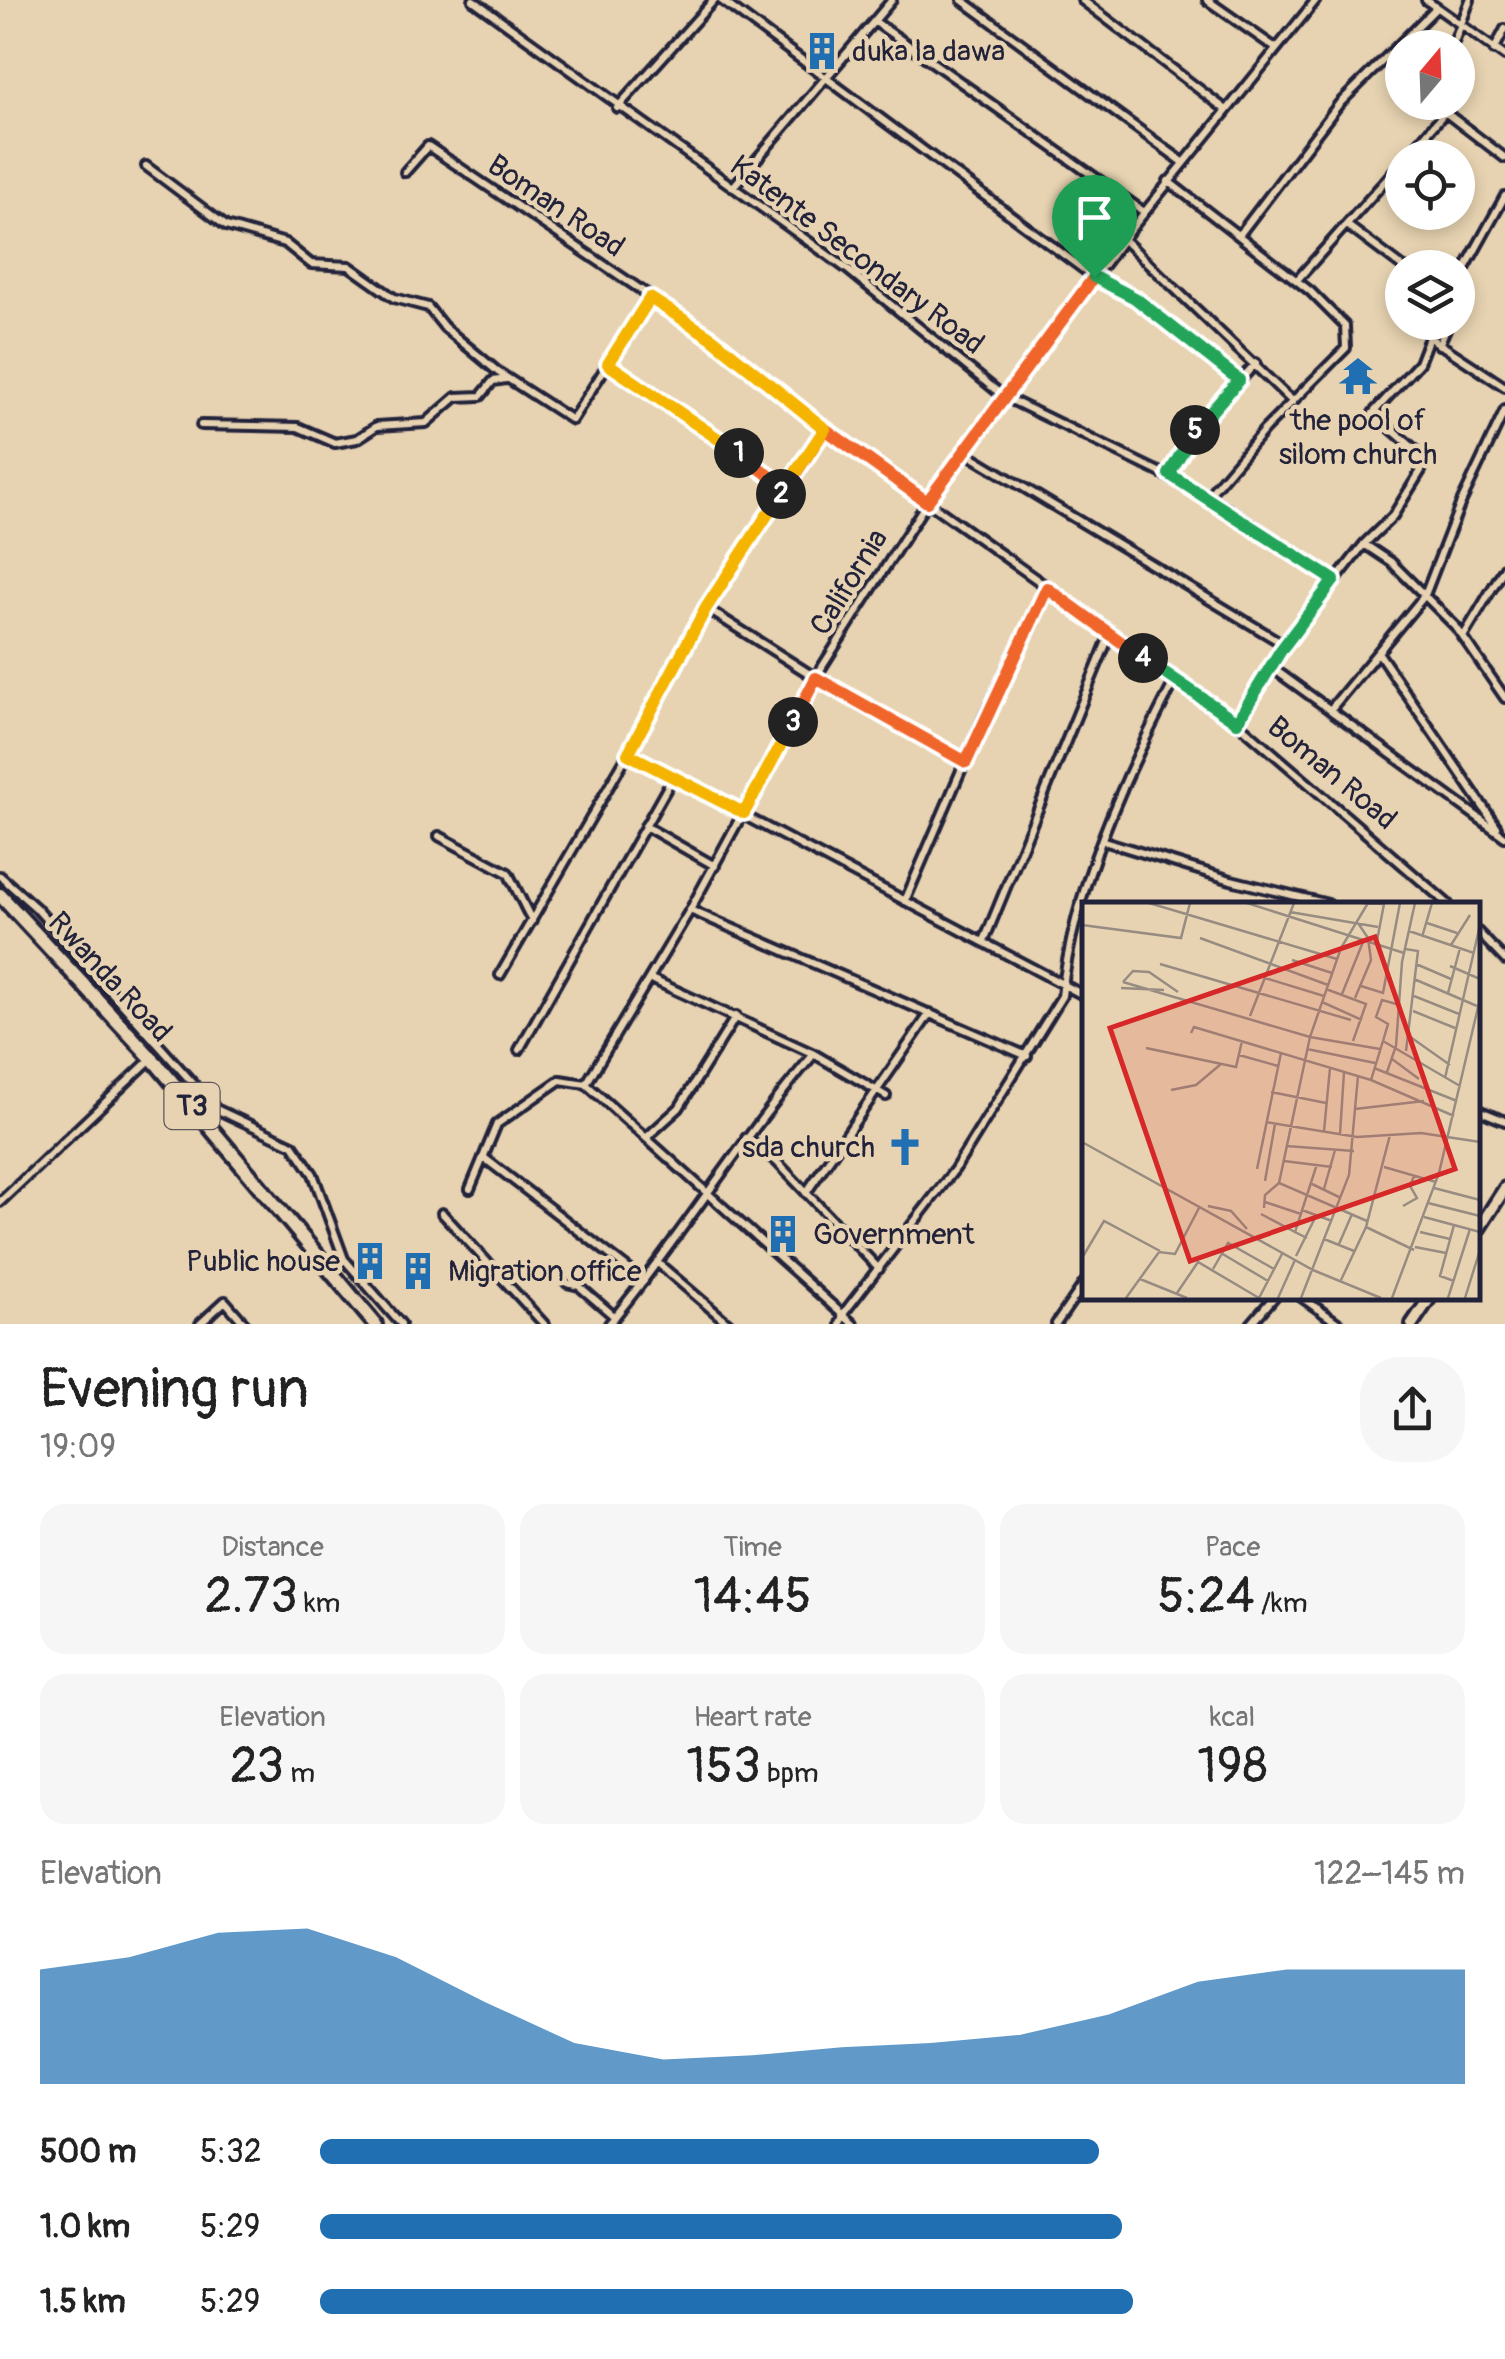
<!DOCTYPE html>
<html lang="en">
<head>
<meta charset="utf-8">
<style>
  :root { --surface:#fff; --page:#f6f6f6; --text:#222; --muted:#767676; --accent:#1f6fb2 }
  body { margin:0; font-family:Pangolin,sans-serif; background:var(--page); color:var(--text); height:100vh; display:flex; flex-direction:column; font-size:38px; white-space:nowrap }
  * { box-sizing:border-box; margin:0 }
  p { font-size:32px; color:var(--muted) }
  .icon { flex:none; width:55px; height:55px; fill:none; stroke:currentColor; stroke-width:2; stroke-linecap:round; stroke-linejoin:round }
  .map { position:relative; height:1324px; overflow:hidden }
  .panel { display:flex; flex-direction:column; background:var(--surface); flex:1 }
  .panel>* { flex:none }
  .needle { width:65px; rotate:19deg }
  .tools { position:absolute; left:1385px; top:30px; display:grid; gap:20px }
  .tools a { display:grid; place-items:center; width:90px; height:90px; border-radius:50%; background:var(--surface); box-shadow:0 5px 15px #0003; font-size:50px }
  .pin { position:absolute; display:grid; place-items:center; width:85px; height:85px; color:#fff; margin:-102px -42px; border-radius:50% 50% 50% 0; rotate:-45deg; box-shadow:0 0 10px #0007 }
  .pin .icon { rotate:45deg }
  .km { position:absolute; width:50px; height:50px; margin:-25px; border-radius:50%; background:#222; color:#fff; font-size:28px; line-height:50px; text-align:center }
  .round { display:grid; place-items:center; flex:none; width:105px; height:105px; border-radius:40px; background:var(--page) }
  .summary { display:flex; align-items:center; justify-content:space-between; height:170px; padding:0 40px }
  h1 { font-size:55px; font-weight:600; line-height:75px }
  .metrics { display:grid; grid-template-columns:repeat(3,1fr); gap:15px; height:170px; padding:10px 40px }
  .metrics div { display:grid; align-content:center; border-radius:25px; background:var(--page); text-align:center }
  .metrics b { font-size:50px; font-weight:600 }
  .metrics small { font-size:28px; font-weight:400 }
  .metrics p { font-size:28px }
  .chart { height:280px; padding:20px 40px }
  .chart p { display:flex; justify-content:space-between }
  .chart svg { width:100%; height:180px; margin-top:10px; fill:var(--accent); opacity:.7 }
  ul { padding:0 40px; list-style:none; font-size:32px }
  li { display:grid; grid-template-columns:160px 120px 1fr; align-items:center; height:75px }
  li i { height:25px; border-radius:12px; background:var(--accent) }
  .map>svg:first-child { display:block }
  .lines { fill:none; stroke-linecap:round; stroke-linejoin:round }
  .street-casing { stroke:#22223b; stroke-width:14 }
  .secondary-casing { stroke:#22223b; stroke-width:18 }
  .highway-casing { stroke:#22223b; stroke-width:20 }
  .street { stroke:#e7d3b1; stroke-width:6 }
  .secondary { stroke:#e7d3b1; stroke-width:10 }
  .highway { stroke:#e7d3b1; stroke-width:12 }
  .split-1-casing { stroke:#fff; stroke-width:20 }
  .split-2-casing { stroke:#fff; stroke-width:20 }
  .split-3-casing { stroke:#fff; stroke-width:20 }
  .split-4-casing { stroke:#fff; stroke-width:20 }
  .split-5-casing { stroke:#fff; stroke-width:20 }
  .split-6-casing { stroke:#fff; stroke-width:20 }
  .split-1 { stroke:#f0652b; stroke-width:12 }
  .split-2 { stroke:#f5b400; stroke-width:12 }
  .split-3 { stroke:#f5b400; stroke-width:12 }
  .split-4 { stroke:#f0652b; stroke-width:12 }
  .split-5 { stroke:#22a559; stroke-width:12 }
  .split-6 { stroke:#22a559; stroke-width:12 }
  .labels { text-anchor:middle; dominant-baseline:central; stroke-width:9; stroke-linejoin:round; paint-order:stroke }
  .shield { fill:#e7d3b1; stroke:#5d575e; stroke-width:2.5 }
  .shield-label { font-size:28px; font-weight:bold; fill:#22223b }
  .poi-label { font-size:30px; fill:#22223b; stroke:#e7d3b1; text-anchor:start }
  .street-label { font-size:30px; fill:#22223b; stroke:#e7d3b1 }
  .inset-road { fill:none; stroke:#988c82; stroke-width:2.5 }
  .view { fill:#d62828; fill-opacity:0.15; stroke:#d62828; stroke-width:5 }
  .inset-edge { fill:none; stroke:#22223b; stroke-width:5 }
</style>
</head>
<body>
<div class="map">
<svg width="1505" height="1324" viewBox="0 0 1505 1324">
  <rect width="100%" height="100%" fill="#e7d3b1"/>
  <filter id="ink" filterUnits="userSpaceOnUse"><feTurbulence type="fractalNoise" baseFrequency=".01" numOctaves="2"/><feDisplacementMap in="SourceGraphic" scale="20" xChannelSelector="R" yChannelSelector="G"/><feConvolveMatrix kernelMatrix="1 2 1 2 8 2 1 2 1" color-interpolation-filters="sRGB"/></filter>
  <g filter="url(#ink)">
    <g class="lines">
      <g class="street-casing">
        <path id="street" d="M473 0 847 269 1003 396 1208 496 1334 579
          M721 0 1094 277 1135 297 1239 380
          M962 0 1183 162
          M1082 0 1225 109
          M1207 0 1274 47
          M1426 0 1505 56
          M874 21 1144 212
          M1452 48 1470 0
          M1494 50 1505 29
          M617 108 714 0
          M1445 112 1505 158
          M1406 158 1445 112 1446 102
          M146 166 226 226 285 243 311 264 349 266 394 298 428 307 444 327 498 372 572 420 650 298
          M405 172 428 146 712 338 825 429 1237 722 1448 904
          M1168 181 1310 291 1345 326 1346 348 1265 429 1208 496
          M733 187 892 0
          M1348 226 1404 268
          M1240 234 1339 104 1435 9
          M1123 239 1293 402
          M1297 280 1402 162
          M1458 281 1505 196
          M1439 345 1449 322
          M608 364 786 488
          M201 425 298 427 335 443 357 439 377 426 426 423 456 397 481 396 493 381 506 379
          M963 451 1285 645
          M1169 475 1193 432 1256 363
          M1364 544 1393 516 1422 469 1419 453 1373 413 1419 363 1429 337 1505 387
          M706 608 816 678 965 763
          M1463 637 1505 567
          M1380 655 1497 827
          M1271 667 1505 837
          M1330 710 1425 595 1460 505 1505 410
          M1237 722 1285 645 1364 544 1391 562 1456 627 1505 698
          M628 754 1085 996
          M645 826 715 866
          M439 836 508 873 532 921
          M1104 841 1231 880 1328 904
          M0 876 36 908 216 1109 293 1145 313 1174 344 1259 401 1324
          M905 901 984 717 1047 587
          M690 910 1027 1056
          M1478 932 1505 960
          M984 941 1110 634
          M500 975 626 757 706 608 825 429
          M651 979 814 1054 886 1096
          M519 1050 672 779
          M1478 1110 1505 1121
          M647 1137 679 1108 736 1016
          M746 1138 776 1161 879 1269
          M483 1157 644 1281
          M470 1189 497 1124 560 1080 586 1084
          M806 1193 930 1013
          M0 1202 151 1059
          M442 1213 544 1324
          M659 1264 729 1324
          M567 1283 579 1286 615 1317
          M1300 1296 1339 1324
          M200 1324 225 1301 245 1324
          M609 1324C681 1237 740 1140 814 1054
          M840 1324 843 1314 955 1169 1062 996C1073 889 1125 776 1175 680
          M853 1324 586 1084 690 910 822 667 927 502 1123 239 1316 0
          M1056 1324 1085 1282
          M1251 1324 1275 1296"/>
      </g>
      <g class="secondary-casing">
        <path id="secondary" d="M1478 1230 1505 1188
          M1412 1324 1431 1296"/>
      </g>
      <g class="highway-casing">
        <path id="highway" d="M0 895 157 1064 375 1324"/>
      </g>
      <use href="#street" class="street"/>
      <use href="#secondary" class="secondary"/>
      <use href="#highway" class="highway"/>
    </g>
  </g>
  <g class="lines" filter="url(#ink)">
    <g class="split-1-casing">
      <path id="split-1" d="M739 453 786 488 825 429 927 502 1094 277"/>
    </g>
    <g class="split-2-casing">
      <path id="split-2" d="M739 453 608 364 650 298 712 338 825 429 781 494"/>
    </g>
    <g class="split-3-casing">
      <path id="split-3" d="M781 494 706 608 628 754 744 813 793 722"/>
    </g>
    <g class="split-4-casing">
      <path id="split-4" d="M793 722 816 678 966 762 1047 588 1143 658"/>
    </g>
    <g class="split-5-casing">
      <path id="split-5" d="M1143 658 1237 722 1281 650 1334 580 1169 474 1195 430"/>
    </g>
    <g class="split-6-casing">
      <path id="split-6" d="M1094 277 1135 298 1239 380 1195 430"/>
    </g>
    <use href="#split-1" class="split-1"/>
    <use href="#split-2" class="split-2"/>
    <use href="#split-3" class="split-3"/>
    <use href="#split-4" class="split-4"/>
    <use href="#split-5" class="split-5"/>
    <use href="#split-6" class="split-6"/>
  </g>
  <defs>
    <g id="building-bare" transform="scale(3)"><path d="M-4-6H4V6H1V3H-1V6H-4ZM-2.5-4.3h1.7v1.8h-1.7ZM.8-4.3h1.7v1.8H.8ZM-2.5-1h1.7V.8h-1.7ZM.8-1h1.7V.8H.8Z" fill="#1f6fb2" stroke="#e7d3b1" stroke-width="2.5" paint-order="stroke"/></g>
    <g id="temple-bare" transform="scale(3)"><path d="M0-6L5-2H3V0L6.5 2.5H4V6H1.5V3h-3V6H-4V2.5H-6.5L-3 0V-2H-5Z" fill="#1f6fb2" stroke="#e7d3b1" stroke-width="2.5" paint-order="stroke"/></g>
    <g id="church-bare" transform="scale(3)"><path d="M-1.2-6h2.4v3.5h3.3v2.4h-3.3V6h-2.4V-.1h-3.3v-2.4h3.3Z" fill="#1f6fb2" stroke="#e7d3b1" stroke-width="2.5" paint-order="stroke"/></g>
  </defs>
  <g fill-rule="evenodd">
    <use href="#building-bare" x="822" y="51"/>
    <use href="#temple-bare" x="1358" y="376"/>
    <use href="#church-bare" x="905" y="1147"/>
    <use href="#building-bare" x="783" y="1234"/>
    <use href="#building-bare" x="370" y="1261"/>
    <use href="#building-bare" x="418" y="1271"/>
  </g>
  <g class="labels">
    <rect class="shield" x="164.5" y="1083" width="55" height="46" rx="8"/>
    <g class="shield-label">
      <text x="192" y="1106">T3</text>
    </g>
    <g class="poi-label">
      <text x="852" y="51">duka la dawa</text>
      <text x="1358" y="420" text-anchor="middle">the pool of<tspan x="1358" dy="34">silom church</tspan></text>
      <text x="875" y="1147" text-anchor="end">sda church</text>
      <text x="813" y="1234">Government</text>
      <text x="340" y="1261" text-anchor="end">Public house</text>
      <text x="448" y="1271">Migration office</text>
    </g>
    <g class="street-label">
      <text transform="translate(556 206) rotate(34)">Boman Road</text>
      <text transform="translate(857 255) rotate(37)">Katente Secondary Road</text>
      <text transform="translate(849 582) rotate(-58)">California</text>
      <text transform="translate(1332 773) rotate(40)">Boman Road</text>
      <text transform="translate(110 977) rotate(47)">Rwanda Road</text>
    </g>
  </g>
  <g transform="translate(1082 902)">
    <rect width="398" height="398" fill="#e7d3b1"/>
    <path class="inset-road" d="M67 1 255 57M165 1 322 51M279 1 302 2 294 44M208 10 296 25M345 21 375 31M0 23 99 36 108 1M327 29 392 51M340 35 350 1M118 36 246 83M369 43 388 13M323 47 336 49 324 149M210 58 250 71M78 62 269 118M334 62 369 77M368 64 398 77M183 76 242 94M332 77 395 104M41 80 228 135 298 147M41 80 51 69 67 70 96 90M279 84 301 91 318 1M39 86 82 88M244 87 284 102 271 139M366 91 378 46M260 92 281 40M332 94 377 112M273 96 289 58 286 36 276 21M240 100 280 118M331 109 373 126M168 114 212 1M109 131 112 125 289 178 372 214M327 134 368 163M301 139 306 122 294 115 300 98 318 103M64 146 154 165 160 139M225 147 293 161M157 153 196 164M310 157 337 177M292 166 375 199M305 170 314 144 320 60 333 1M363 176 398 23M289 178 301 139 378 184M89 188 114 183 139 162M189 190 244 201M273 207 342 199M184 220 275 235 339 231 398 240M242 229 248 166M258 232 262 170M0 240 231 368 299 396M204 244 272 249M202 259 250 265M302 265 354 280M175 267 199 151M183 279 193 222M228 281 259 296M352 286 398 298M242 287 253 248M183 300 219 312M346 301 398 314M126 304 149 309 165 327M321 304 335 296 328 284 332 274M182 306 183 293 197 281M220 308 250 319M179 312 213 330M342 315 398 330M285 319 197 281 228 135 259 46 286 1M284 325 332 348M338 330 368 337M225 336 213 330 235 262M242 337 272 349M257 342 270 312M333 345 364 351M139 351 186 379M214 354 234 314M0 356 22 319 78 349M131 367 146 341 192 367M58 377 105 396M259 378 284 325 308 233M372 379 358 374 372 323M95 391 116 360 177 396M44 396 77 350 93 352 118 304M177 396 200 352M196 396 213 358M219 396 267 273 276 174M310 396 357 271 398 97M366 396 388 327M383 396 398 348"/>
    <path class="view" d="M293 35 373 267 108 359 28 126Z"/>
    <rect width="398" height="398" class="inset-edge"/>
  </g>
</svg>
<div class="tools">
<a><svg class="needle" viewBox="-14 -14 28 28"><path d="M0-13l5 13h-10z" fill="#e53935"/><path d="M0 13l5-13h-10z" fill="#767676"/></svg></a>
<a><svg class="icon" aria-label="locate" viewBox="0 0 24 24"><circle cx="12" cy="12" r="6"/><path d="M12 2v4M12 18v4M2 12h4M18 12h4"/></svg></a>
<a><svg class="icon" aria-label="layers" viewBox="0 0 24 24"><path d="M12 4l9 5-9 5-9-5zM3 14l9 5 9-5"/></svg></a>
</div>
<div class="pin" style="left:1094px;top:277px;background:#1e9e55"><svg class="icon" aria-label="arrive" viewBox="0 0 24 24"><path d="M6 21V4h12l-3 4 3 4H6"/></svg></div>
<b class="km" style="left:739px;top:453px">1</b>
<b class="km" style="left:781px;top:494px">2</b>
<b class="km" style="left:793px;top:722px">3</b>
<b class="km" style="left:1143px;top:658px">4</b>
<b class="km" style="left:1195px;top:430px">5</b>
</div>
<section class="panel">
<div class="summary"><div><h1>Evening run</h1><p>19:09</p></div><a class="round"><svg class="icon" aria-label="share" viewBox="0 0 24 24"><path d="M12 15V3M7 8l5-5 5 5M5 13v7h14v-7"/></svg></a></div>
<div class="metrics">
<div><p>Distance</p><b>2.73<small> km</small></b></div>
<div><p>Time</p><b>14:45</b></div>
<div><p>Pace</p><b>5:24<small> /km</small></b></div>
</div>
<div class="metrics">
<div><p>Elevation</p><b>23<small> m</small></b></div>
<div><p>Heart rate</p><b>153<small> bpm</small></b></div>
<div><p>kcal</p><b>198</b></div>
</div>
<div class="chart"><p><span>Elevation</span>122–145 m</p>
<svg viewBox="0 0 160 44" preserveAspectRatio="none"><path d="M0 44V16L10 13L20 7L30 6L40 13L50 24L60 34L70 38L80 37L90 35L100 34L110 32L120 27L130 19L140 16L150 16L160 16V44z"/></svg>
</div>
<ul>
<li><b>500 m</b>5:32<i style="width:68%"></i></li>
<li><b>1.0 km</b>5:29<i style="width:70%"></i></li>
<li><b>1.5 km</b>5:29<i style="width:71%"></i></li>
</ul>
</section>
</body>
</html>
